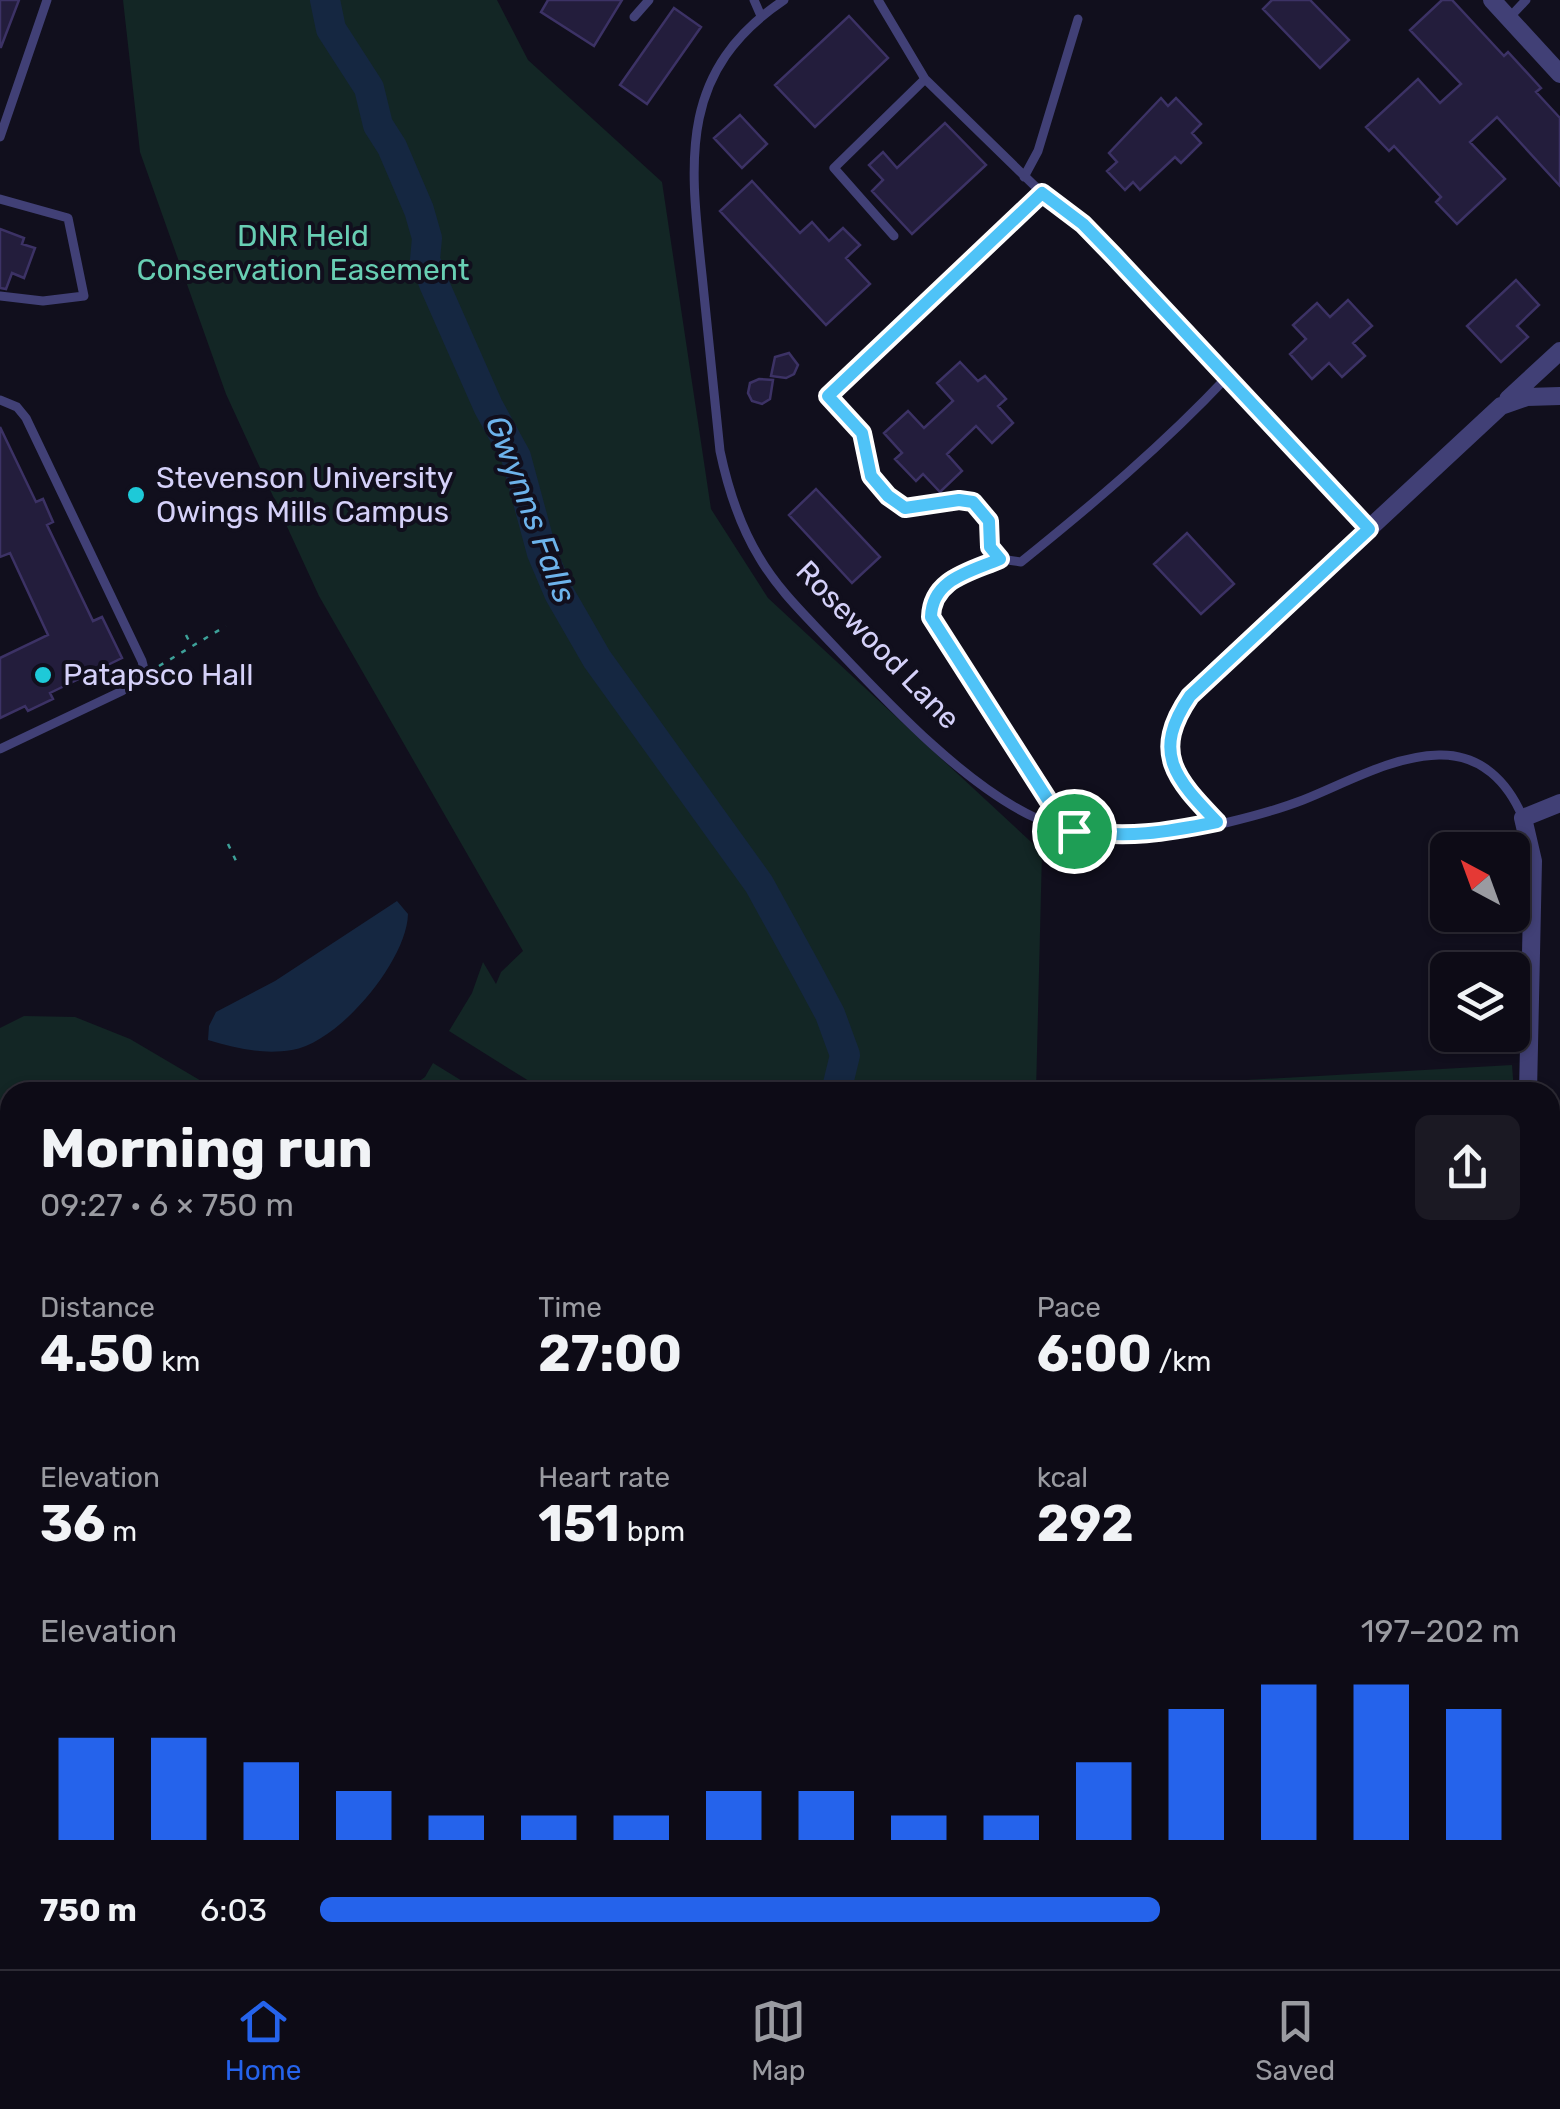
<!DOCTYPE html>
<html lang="en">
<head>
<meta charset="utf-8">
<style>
  :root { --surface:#0d0b16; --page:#1b1923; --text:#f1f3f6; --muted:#9a9ba1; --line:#2d2b35; --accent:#2563eb }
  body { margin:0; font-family:Rubik,sans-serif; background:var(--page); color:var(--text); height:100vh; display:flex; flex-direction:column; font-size:38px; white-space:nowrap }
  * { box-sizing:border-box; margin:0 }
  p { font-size:32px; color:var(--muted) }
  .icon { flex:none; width:55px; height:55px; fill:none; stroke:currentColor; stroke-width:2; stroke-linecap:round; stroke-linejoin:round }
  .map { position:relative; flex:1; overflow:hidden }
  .details { position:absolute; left:0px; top:1082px; width:1560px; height:888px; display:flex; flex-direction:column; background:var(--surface); border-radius:30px 30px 0 0; box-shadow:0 2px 8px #0004,0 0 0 2px var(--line) }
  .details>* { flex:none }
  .needle { width:65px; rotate:319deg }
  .buttons { position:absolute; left:1430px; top:832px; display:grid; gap:20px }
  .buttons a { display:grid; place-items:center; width:100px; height:100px; border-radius:15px; background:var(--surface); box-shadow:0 2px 8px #0004,0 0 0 2px var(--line); font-size:50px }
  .pin { position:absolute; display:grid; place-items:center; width:85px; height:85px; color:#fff; margin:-42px; border:5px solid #fff; border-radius:50%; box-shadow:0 2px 10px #0007 }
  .round { display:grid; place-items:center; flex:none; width:105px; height:105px; border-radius:15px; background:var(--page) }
  .summary { display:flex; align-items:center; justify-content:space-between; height:170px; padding:0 40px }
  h1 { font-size:55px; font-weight:700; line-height:75px }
  .stats { display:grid; grid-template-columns:repeat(3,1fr); gap:15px; height:170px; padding:10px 40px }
  .stats div { display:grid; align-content:center }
  .stats b { font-size:50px; font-weight:700 }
  .stats small { font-size:28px; font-weight:400 }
  .stats p { font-size:28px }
  .chart { height:280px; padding:20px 40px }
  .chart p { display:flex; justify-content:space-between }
  .chart svg { width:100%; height:180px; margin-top:10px; stroke:var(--accent); stroke-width:6 }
  ul { padding:0 40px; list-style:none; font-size:32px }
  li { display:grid; grid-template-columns:160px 120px 1fr; align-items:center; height:75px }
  li i { height:25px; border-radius:12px; background:var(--accent) }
  .tabs { display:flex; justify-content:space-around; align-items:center; height:140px; border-top:2px solid var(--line); background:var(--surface); font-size:28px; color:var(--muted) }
  .tabs a { display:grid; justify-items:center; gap:5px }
  .tabs .active { color:var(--accent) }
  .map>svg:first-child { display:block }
  .green { fill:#132625 }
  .water { fill:#152741 }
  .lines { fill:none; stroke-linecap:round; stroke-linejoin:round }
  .river { stroke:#152741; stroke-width:30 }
  .building { fill:#231d3c; stroke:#3c3265; stroke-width:2.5 }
  .path { stroke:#3da199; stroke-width:2.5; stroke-dasharray:5 8; stroke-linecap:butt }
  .lane { stroke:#414076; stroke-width:9 }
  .street { stroke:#414076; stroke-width:18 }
  .secondary { stroke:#7675ec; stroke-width:22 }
  .route-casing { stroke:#fff; stroke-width:20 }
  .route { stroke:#4fc3f7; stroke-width:12 }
  .poi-dot { fill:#1ec9d8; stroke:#110f1d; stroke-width:4 }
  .labels { text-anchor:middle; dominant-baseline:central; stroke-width:8; stroke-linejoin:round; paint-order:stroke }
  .park-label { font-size:30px; fill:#68ceb3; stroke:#110f1d }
  .poi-label { font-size:30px; fill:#d5d1f9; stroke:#110f1d; text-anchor:start }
  .street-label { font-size:30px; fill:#d5d1f9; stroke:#110f1d }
  .water-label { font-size:32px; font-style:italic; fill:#6db3eb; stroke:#110f1d }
</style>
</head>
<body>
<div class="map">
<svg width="1560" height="1969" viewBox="0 0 1560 1969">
  <rect width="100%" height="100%" fill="#110f1d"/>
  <path class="green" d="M123 0H497L528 60 662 182 711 509 768 598 1042 852 1036 1092 1512 1065 1514 1092H522L529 1081 449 1031 472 993 483 962 496 984 501 972 523 951 319 596 226 394 140 152Z
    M24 1016 75 1017 130 1039 220 1092H10V1370H0V1177L3 1175 0 1170V1028Z
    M433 1063 480 1092H404L425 1077Z"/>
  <path class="water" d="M397 901 408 914C407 960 340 1042 292 1050 262 1055 236 1048 208 1040L209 1026 216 1012 275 981Z"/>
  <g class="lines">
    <path class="river" d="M325 0 331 29 369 88 378 125 392 147 419 210 427 238 425 260 435 286 488 406 516 457 542 553 559 593 597 659 759 884 808 973 830 1014 845 1055 836 1092
      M0 1390 10 1389"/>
  </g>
  <path class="building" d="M0 0H19L1 47H0Z
    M548 0H622L594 46 541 12Z
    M1272 0H1310L1349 40 1320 68 1263 9Z
    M1442 0H1452L1504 56 1508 52 1541 88 1536 92 1560 118V186L1497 117 1470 142 1505 179 1457 224 1436 202 1441 197 1394 146 1389 151 1366 127 1418 79 1440 103 1461 84 1410 30Z
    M674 8 701 27 647 104 620 85Z
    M849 16 888 58 815 127 775 85Z
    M1161 98 1168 106 1176 98 1201 124 1192 133 1201 143 1181 163 1175 157 1140 190 1133 182 1125 190 1107 171 1117 162 1109 153Z
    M740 115 767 144 742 168 714 138Z
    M945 123 986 165 912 234 872 191 883 180 869 165 883 152 897 168Z
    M752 181 800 233 812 222 829 241 843 228 860 245 846 258 870 284 826 325 720 211Z
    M0 229 24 238 22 244 35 248 24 278 12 273 6 289 0 288Z
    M1516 280 1539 305 1517 326 1528 337 1501 362 1467 326Z
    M1348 300 1372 326 1353 343 1365 356 1342 377 1329 363 1312 379 1290 354 1306 339 1293 325 1317 303 1330 317Z
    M789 353 798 365 794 374 786 378 771 376 775 357Z
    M960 362 978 381 985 376 1006 399 998 406 1013 423 992 443 976 426 947 454 962 471 940 492 923 474 916 481 895 459 902 453 884 433 908 411 924 428 953 401 937 383Z
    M759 379 773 380 770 399 762 404 752 401 748 393 750 383Z
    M0 427 36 502 43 499 53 522 47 525 93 621 102 617 122 658 50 693 53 699 28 711 25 706 0 718V658L48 635 10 553 0 557Z
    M816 489 880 557 852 583 789 515Z
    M1187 533 1234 584 1201 614 1154 564Z"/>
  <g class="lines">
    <path class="path" d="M186 635 190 643
      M159 666 226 626
      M228 844 237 863"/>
    <path class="lane" d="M754 0 761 16
      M784 0C677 72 690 162 702 275 708 334 714 393 720 451 728 489 739 524 759 557 778 590 807 617 832 644 887 702 966 787 1038 819 1072 834 1112 838 1149 836 1191 833 1264 815 1303 800 1346 783 1392 756 1439 755 1481 754 1508 782 1523 818
      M878 0 925 79 1042 193
      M634 17 649 0
      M1509 18 1526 0
      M0 137 47 0
      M1024 177 1038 151 1078 19
      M0 199 68 218 84 296 43 301 0 296
      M894 236 834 168 925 79
      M1227 377 1083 224 1042 193 828 396 862 433 871 476 888 496 905 507 959 501 973 502 989 521 990 547 1000 559 1021 562C1093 504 1163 445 1227 377L1369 529
      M0 400 17 407 26 418 142 661 145 673 122 691 0 749
      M1000 559C971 572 932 579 931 617L1050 803 1071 828
      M1550 1217 1560 1216
      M1550 1340 1560 1341
      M1550 1466 1560 1461
      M0 1742 10 1778
      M124 1960 128 1969
      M307 1960 309 1969
      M222 1969 223 1960"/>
    <path class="street" d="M1492 0 1560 74
      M1508 399 1560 351
      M1217 822C1175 778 1151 753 1190 695L1501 406 1527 397 1560 396
      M1528 1092 1533 861 1523 818 1560 803
      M663 1960 665 1969
      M1390 1960V1969
      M778 1969 779 1960
      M1120 1969V1960
      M1309 1969V1960
      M1512 1969 1513 1960"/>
    <path class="secondary" d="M0 1456 10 1459
      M0 1483 10 1486
      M543 1960 548 1969
      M575 1960 578 1969"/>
  </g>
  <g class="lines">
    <g class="route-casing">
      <path id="route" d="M1042 193 1083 224 1114 256 1369 529 1190 696C1151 753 1175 778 1217 822 1163 833 1130 838 1074 831L1050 803 931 617C932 579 970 572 1000 559L990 547 989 521 973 502 959 500 905 508 888 496 871 476 862 433 828 396Z"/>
    </g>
    <use href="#route" class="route"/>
  </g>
  <g class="poi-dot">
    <circle cx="136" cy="495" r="10"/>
    <circle cx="43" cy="675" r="10"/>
  </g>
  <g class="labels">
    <g class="park-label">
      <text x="303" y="236">DNR Held<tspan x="303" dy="34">Conservation Easement</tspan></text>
    </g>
    <g class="poi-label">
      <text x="156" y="478">Stevenson University<tspan x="156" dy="34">Owings Mills Campus</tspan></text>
      <text x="63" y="675">Patapsco Hall</text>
    </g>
    <g class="street-label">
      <text transform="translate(878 645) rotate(46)">Rosewood Lane</text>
    </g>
    <g class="water-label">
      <text transform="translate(531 509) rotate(69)">Gwynns Falls</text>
    </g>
  </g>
</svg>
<div class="buttons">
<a><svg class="needle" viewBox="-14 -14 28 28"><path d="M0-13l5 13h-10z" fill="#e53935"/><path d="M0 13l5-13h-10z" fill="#9a9ba1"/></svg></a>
<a><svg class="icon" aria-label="layers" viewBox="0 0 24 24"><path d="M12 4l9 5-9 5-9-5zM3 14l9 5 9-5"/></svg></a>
</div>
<div class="pin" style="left:1074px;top:831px;background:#1e9e55"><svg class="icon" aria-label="arrive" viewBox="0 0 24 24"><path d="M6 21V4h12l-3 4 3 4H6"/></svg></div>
<section class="details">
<div class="summary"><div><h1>Morning run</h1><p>09:27 · 6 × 750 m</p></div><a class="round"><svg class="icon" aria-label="share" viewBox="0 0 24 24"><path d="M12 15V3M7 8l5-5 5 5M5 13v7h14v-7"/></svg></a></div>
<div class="stats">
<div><p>Distance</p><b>4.50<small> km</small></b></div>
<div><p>Time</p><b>27:00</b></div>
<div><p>Pace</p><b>6:00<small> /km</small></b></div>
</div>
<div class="stats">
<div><p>Elevation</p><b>36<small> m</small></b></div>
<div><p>Heart rate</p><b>151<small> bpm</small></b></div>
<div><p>kcal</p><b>292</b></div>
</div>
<div class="chart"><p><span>Elevation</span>197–202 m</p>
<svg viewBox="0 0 160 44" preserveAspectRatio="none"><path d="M5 44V19M15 44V19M25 44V25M35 44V32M45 44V38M55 44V38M65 44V38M75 44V32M85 44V32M95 44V38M105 44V38M115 44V25M125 44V12M135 44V6M145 44V6M155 44V12"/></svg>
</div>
<ul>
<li><b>750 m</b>6:03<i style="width:70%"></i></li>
</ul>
</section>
</div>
<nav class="tabs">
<a class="active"><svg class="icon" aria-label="home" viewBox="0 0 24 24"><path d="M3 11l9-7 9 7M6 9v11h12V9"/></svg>Home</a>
<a><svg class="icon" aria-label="map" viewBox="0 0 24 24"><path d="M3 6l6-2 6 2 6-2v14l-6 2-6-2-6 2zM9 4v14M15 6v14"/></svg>Map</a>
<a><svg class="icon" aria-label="saved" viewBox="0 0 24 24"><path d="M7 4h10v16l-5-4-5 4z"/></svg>Saved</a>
</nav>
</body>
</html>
